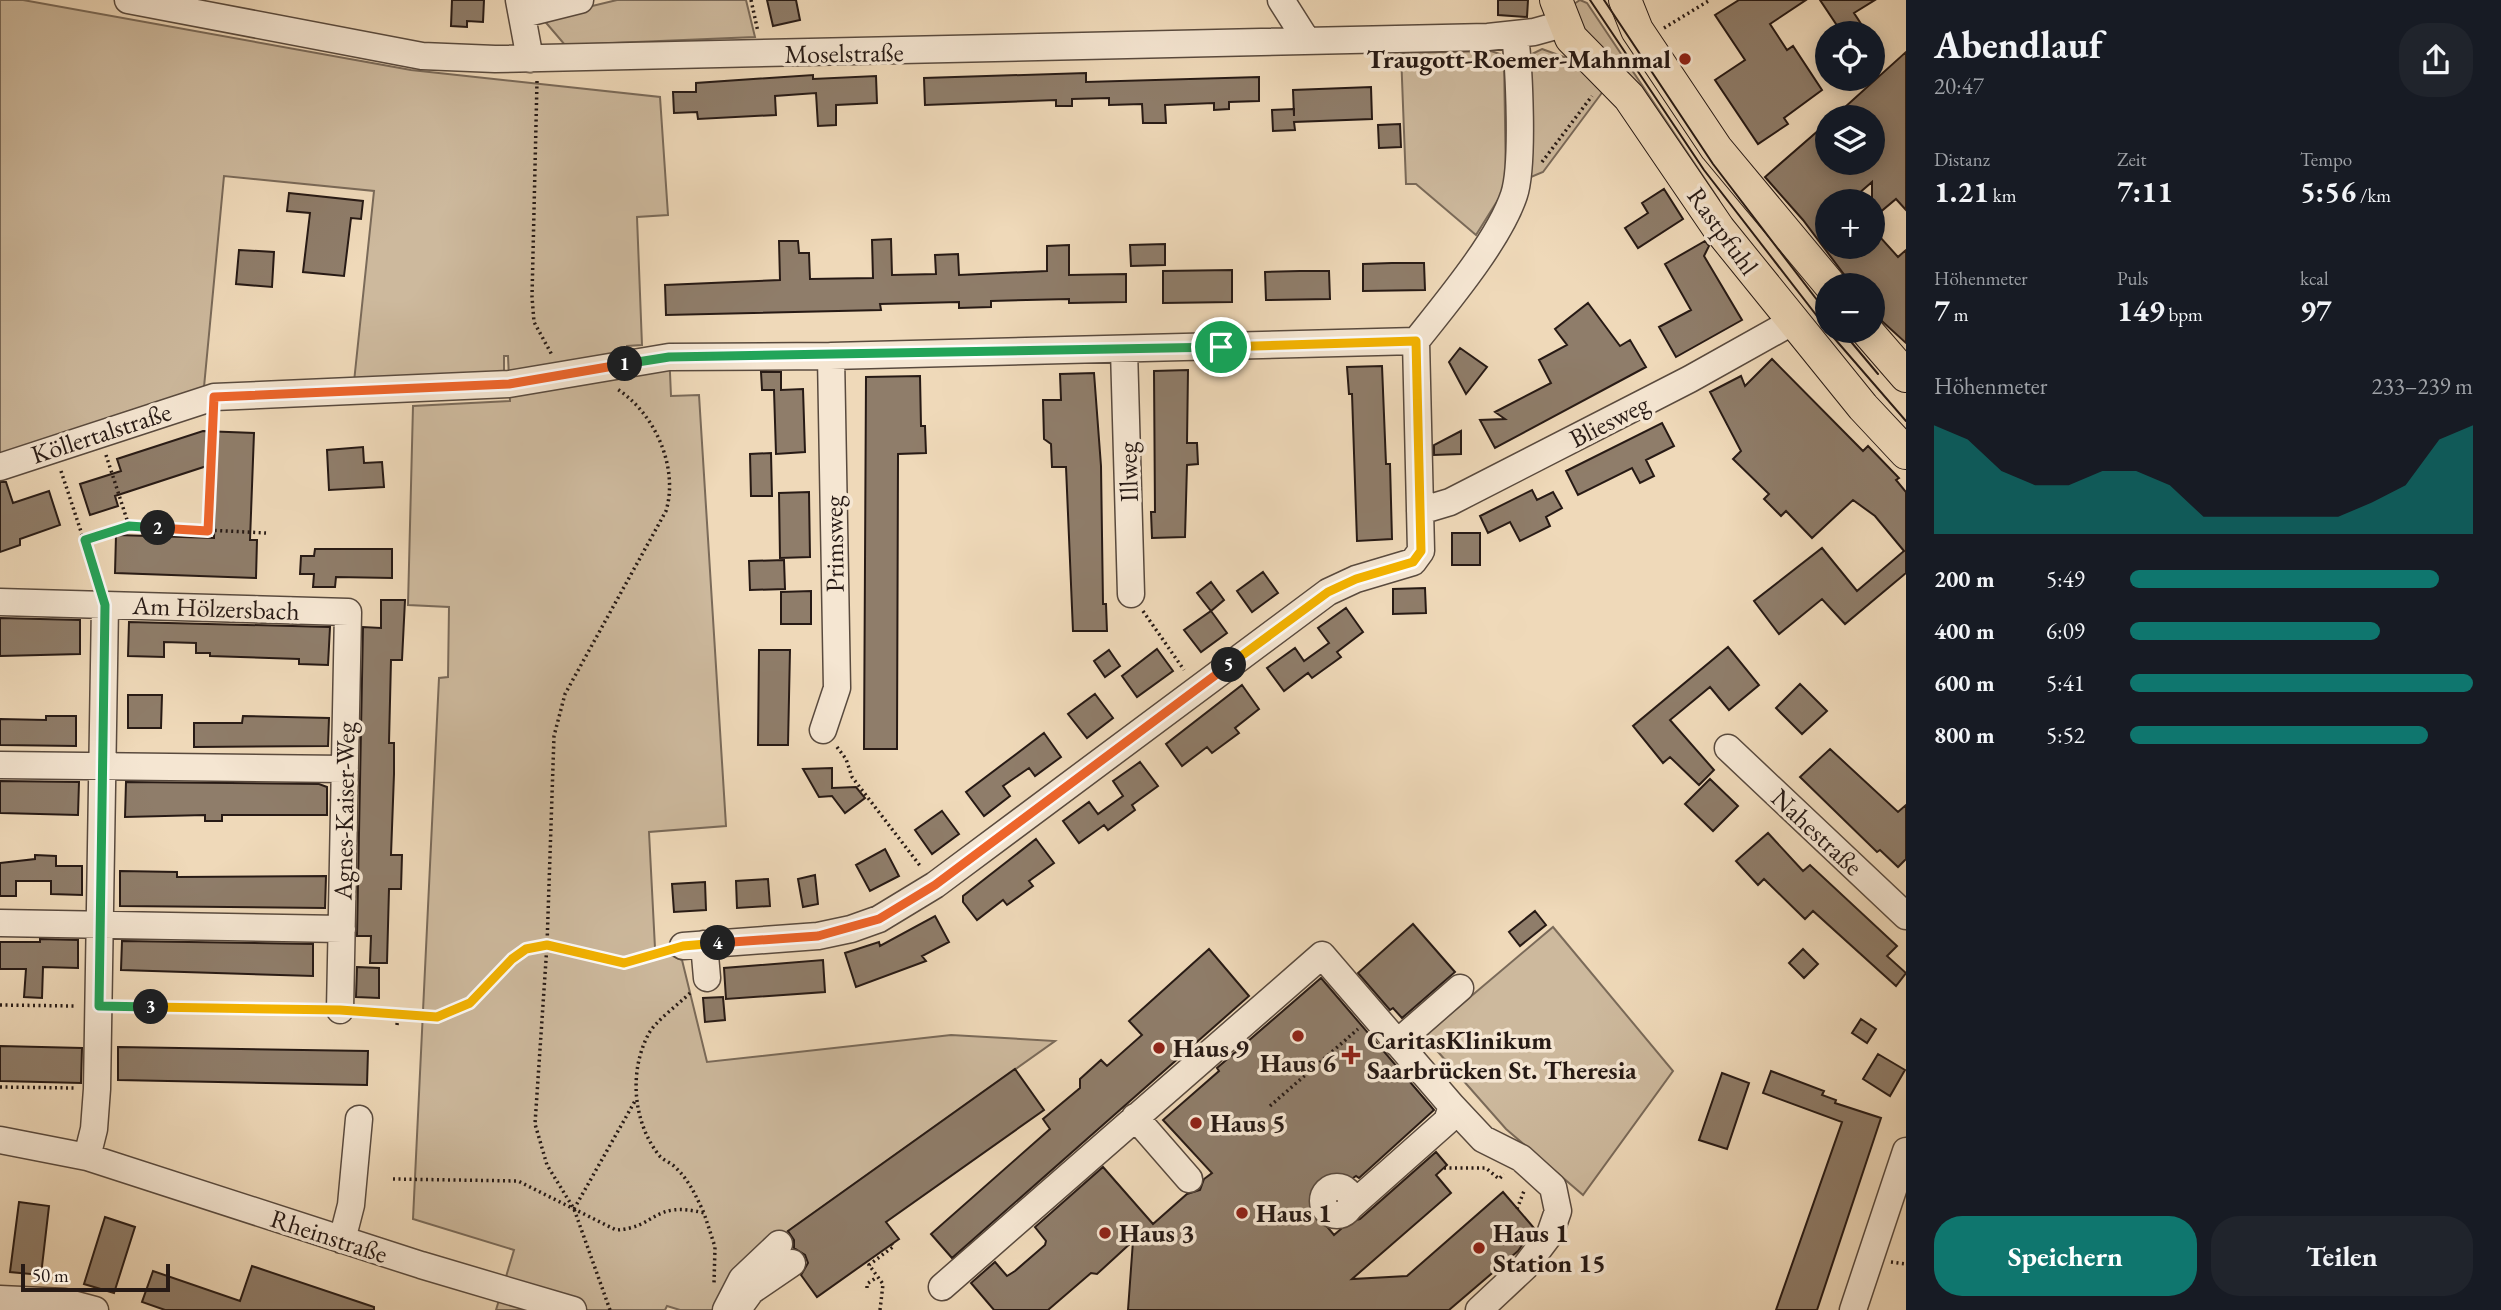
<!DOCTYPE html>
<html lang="de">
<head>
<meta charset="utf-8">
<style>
  :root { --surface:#171b24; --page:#20242c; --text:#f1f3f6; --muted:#9ea1a6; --accent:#0f766e }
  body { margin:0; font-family:"EB Garamond",serif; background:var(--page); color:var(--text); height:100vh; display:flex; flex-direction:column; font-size:26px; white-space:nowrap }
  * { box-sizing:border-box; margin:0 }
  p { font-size:23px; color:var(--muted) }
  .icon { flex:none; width:38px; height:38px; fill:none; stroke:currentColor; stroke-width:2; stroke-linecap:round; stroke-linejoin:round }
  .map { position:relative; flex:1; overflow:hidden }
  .side { display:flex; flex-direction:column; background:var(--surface); width:595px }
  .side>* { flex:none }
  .fabs { position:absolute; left:1815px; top:21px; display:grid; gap:14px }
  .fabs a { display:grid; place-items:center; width:70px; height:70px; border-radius:50%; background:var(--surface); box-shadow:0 4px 18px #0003; font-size:35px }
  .scale { position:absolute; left:21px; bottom:18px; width:149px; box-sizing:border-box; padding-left:7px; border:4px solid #271a15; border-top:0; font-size:19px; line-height:24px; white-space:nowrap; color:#271a15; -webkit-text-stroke:5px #f5e6d2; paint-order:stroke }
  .pin { position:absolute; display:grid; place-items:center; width:60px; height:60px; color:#fff; margin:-30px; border:4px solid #fff; border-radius:50%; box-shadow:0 2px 7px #0007 }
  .km { position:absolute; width:35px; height:35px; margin:-18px; border-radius:50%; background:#222; color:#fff; font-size:19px; line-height:35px; text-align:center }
  .round { display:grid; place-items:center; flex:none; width:74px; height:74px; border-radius:28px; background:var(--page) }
  .head { display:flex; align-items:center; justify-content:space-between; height:119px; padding:0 28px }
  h1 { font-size:38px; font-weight:700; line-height:52px }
  .figures { display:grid; grid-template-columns:repeat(3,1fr); gap:10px; height:119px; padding:7px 28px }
  .figures div { display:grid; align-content:center }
  .figures b { font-size:30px; font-weight:700 }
  .figures small { font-size:19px; font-weight:400 }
  .figures p { font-size:19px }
  .chart { height:196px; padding:14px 28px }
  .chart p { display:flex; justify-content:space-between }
  .chart svg { width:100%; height:126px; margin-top:7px; fill:var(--accent); opacity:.7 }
  .action { display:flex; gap:14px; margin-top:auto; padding:14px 28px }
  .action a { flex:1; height:80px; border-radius:28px; background:var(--accent); color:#fff; font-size:28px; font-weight:700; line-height:80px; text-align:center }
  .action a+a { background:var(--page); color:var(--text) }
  ul { padding:0 28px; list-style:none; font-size:23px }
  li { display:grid; grid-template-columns:112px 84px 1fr; align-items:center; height:52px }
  li i { height:18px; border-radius:9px; background:var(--accent) }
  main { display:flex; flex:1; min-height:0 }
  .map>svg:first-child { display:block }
  .green { fill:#cdb99d; stroke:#7a6a59; stroke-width:2 }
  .building { fill:#8f7d6a; stroke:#271a15; stroke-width:2 }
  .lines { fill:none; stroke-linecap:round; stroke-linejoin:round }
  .minor-casing { stroke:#594a3e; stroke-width:29 }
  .major-casing { stroke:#271a15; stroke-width:34 }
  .path { stroke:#271a15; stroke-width:3.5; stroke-dasharray:2 3.5; stroke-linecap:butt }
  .minor { stroke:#f5e6d2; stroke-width:26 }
  .major { stroke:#efd9b9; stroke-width:32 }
  .tram { stroke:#271a15; stroke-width:2 }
  .split-1-casing { stroke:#fff; stroke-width:14 }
  .split-2-casing { stroke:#fff; stroke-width:14 }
  .split-3-casing { stroke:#fff; stroke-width:14 }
  .split-4-casing { stroke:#fff; stroke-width:14 }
  .split-5-casing { stroke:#fff; stroke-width:14 }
  .split-6-casing { stroke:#fff; stroke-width:14 }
  .split-1 { stroke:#22a559; stroke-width:9 }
  .split-2 { stroke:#f0652b; stroke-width:9 }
  .split-3 { stroke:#22a559; stroke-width:9 }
  .split-4 { stroke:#f5b400; stroke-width:9 }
  .split-5 { stroke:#f0652b; stroke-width:9 }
  .split-6 { stroke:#f5b400; stroke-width:9 }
  .poi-dot { fill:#8f2418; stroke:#f5e6d2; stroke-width:2.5 }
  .labels { text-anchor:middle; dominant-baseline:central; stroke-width:7; stroke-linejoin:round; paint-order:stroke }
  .street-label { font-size:26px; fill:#271a15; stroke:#f5e6d2 }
  .poi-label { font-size:26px; font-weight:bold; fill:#271a15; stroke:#f5e6d2; text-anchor:start }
</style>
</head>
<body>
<main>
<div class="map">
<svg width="1906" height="1310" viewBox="0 0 1906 1310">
  <rect width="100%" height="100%" fill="#efd9b9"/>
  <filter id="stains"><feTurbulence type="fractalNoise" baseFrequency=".00286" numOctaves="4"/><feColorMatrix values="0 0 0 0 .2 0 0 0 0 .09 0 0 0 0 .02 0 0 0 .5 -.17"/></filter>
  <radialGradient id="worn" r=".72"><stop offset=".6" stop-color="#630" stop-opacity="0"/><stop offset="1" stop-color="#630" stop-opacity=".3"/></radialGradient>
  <path class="green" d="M0 0H23L411 70 660 97 668 215 637 217 642 345 627 346V351L669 350 671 396 699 395 726 826 649 832 655 948 682 960 707 1062 951 1035 1055 1041 776 1240 719 1310H680L667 1306 665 1310H496L514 1250 413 1219 439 678 448 677 449 607 408 605 413 406 510 401 508 356H504V375L354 382 374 191 224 176 204 387 0 456Z
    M617 0H746L755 37 565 45 542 18Z
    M1580 0 1587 3 1719 200 1714 204 1595 55 1571 6Z
    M1542 49 1570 59 1604 90 1543 172 1531 177 1529 63 1532 54Z
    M1491 51 1500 54 1504 61 1506 180 1501 195 1476 235 1416 184H1406L1401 53Z
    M1553 927 1673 1071 1583 1195 1506 1129 1424 1036Z"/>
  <path class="building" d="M452 0H484L483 22 467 21V27L451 26Z
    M767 0H796L800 20 773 26Z
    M1498 0H1528L1527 17 1498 15Z
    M1739 0H1806L1770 24 1787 50 1793 46 1822 90 1784 118 1788 124 1758 144 1715 80 1745 60 1715 15Z
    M1820 0H1875L1854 13 1867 33H1842Z
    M1906 52V210L1896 199 1872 219V182L1850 201H1827V247H1872V228L1898 257 1906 250V343L1872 312V285H1852L1803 220 1765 177 1827 123V163H1872V117H1834Z
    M1086 73V82L1259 77V101L1229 102V109L1214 110V103L1165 105 1166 123H1143L1142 104 1109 105V98L1072 99V106H1056V100L925 105 924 78Z
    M813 75V79L876 76 877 103 836 105V125L818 126 816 93 775 96 776 115 698 119 697 112 674 113 673 92H696V83Z
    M1371 87 1372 119 1294 122 1295 130 1273 131 1272 110 1294 109V116L1293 90Z
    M1400 124 1401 147 1379 148 1378 125Z
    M1664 189 1683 219 1638 248 1625 228 1648 213 1642 203Z
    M289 193 363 201 361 219 351 218 344 276 303 272 310 213 287 211Z
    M891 239 892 275 936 274 935 255 958 254 959 275 1047 271V246L1069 245V275L1126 274V302L1069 303V299L991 301V307L959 308V302L880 304 881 310 666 315 665 285 780 280 779 241H798L799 253H809L810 279 873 278 872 240Z
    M1705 241 1709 246 1704 256 1742 320 1676 357 1659 327 1691 310 1665 264Z
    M1165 244V265L1131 266 1130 245Z
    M239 250 274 252 272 287 236 284Z
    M1392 263H1424L1425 290 1363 291V264Z
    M1232 270V302L1163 303V271Z
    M1300 271H1329L1330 299 1266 300 1265 272Z
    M1588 303 1620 346 1630 340 1646 367 1495 448 1480 420 1505 419 1495 412 1551 383 1539 360 1567 345 1555 329Z
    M1460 348 1487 367 1466 394 1449 362Z
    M1772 359 1863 451 1868 446 1899 478 1896 480 1906 492V573L1845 624 1822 599 1779 634 1754 601 1822 548 1857 591 1904 551 1875 516 1853 500 1812 538 1786 511 1781 516 1764 499 1769 494 1733 459 1741 451 1710 392 1741 376 1745 386Z
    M1382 366 1386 464H1390L1392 539 1357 541 1352 394H1349L1347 367Z
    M1188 370 1187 443H1197L1198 464 1187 465 1185 537 1152 538 1151 512H1155L1154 371Z
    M761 372H781V390L803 389 805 452 776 454 774 390H762Z
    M1094 373 1101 466 1103 604H1106L1107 631H1073L1066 467H1052L1051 444 1044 439 1043 400H1061L1060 374Z
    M920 376 921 426H925L926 453 898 454 897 749H864L866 377Z
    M1662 423 1674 446 1646 460 1654 476 1640 483 1632 468 1578 495 1566 471Z
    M203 431 254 433 250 540H257L256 578 115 573 116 535 214 538 216 463 115 496 118 506 90 515 80 484 121 471 117 459Z
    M1461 431V454L1434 455V445Z
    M363 447 364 463 382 462 384 487 329 490 327 450Z
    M771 453 772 496H751L750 454Z
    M0 482H6L13 503 49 491 60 525 20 539V545L0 552Z
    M1532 490 1537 500 1553 492 1562 508 1546 517 1550 526 1520 541 1510 522 1488 533 1480 516Z
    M809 492 810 557 780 558 779 493Z
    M1452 533H1480V565H1452Z
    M315 549H392V578L336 577 335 587H313L314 574H300L301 556H314Z
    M784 560 785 589 750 590 749 561Z
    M1263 572 1278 593 1252 612 1237 591Z
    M1211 582 1224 600 1211 611 1197 593Z
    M1425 588 1426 613 1393 614V589Z
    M811 591V624H781V592Z
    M381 600H405L402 660H391L389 743H394V774L391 855H402L401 889H389L387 963H370L371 936H357L363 627 381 628Z
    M1346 608 1363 632 1337 652 1341 657 1312 678 1308 673 1284 691 1267 668 1295 648 1304 661 1329 643 1318 628Z
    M1211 611 1227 633 1201 652 1184 630Z
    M0 618 80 620V654L0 656Z
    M129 622 330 627 328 665 299 664V659L210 656V653H196V643L164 642V657L128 656Z
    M1728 647 1759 685 1729 710 1710 687 1670 720 1714 770 1699 785 1670 757 1663 763 1633 726Z
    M1157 649 1173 671 1137 697 1122 676Z
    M759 650H790L788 745H758Z
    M1109 650 1120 666 1105 677 1094 661Z
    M1800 684 1827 711 1802 734 1776 708Z
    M1242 685 1259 709 1235 728 1239 733 1212 753 1207 747 1182 766 1166 744Z
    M1095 694 1113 718 1087 738 1068 714Z
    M128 695H162L161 728H128Z
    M46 716H76V746L0 745V719L46 720Z
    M243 716 329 718 328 746 194 747V723H242Z
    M1044 733 1061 757 1035 776 1029 768 1003 786 1010 796 984 816 966 792Z
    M1830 749 1898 812 1906 805V859L1898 867 1880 850 1877 852 1800 777Z
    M1140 762 1158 786 1132 805 1135 810 1108 830 1104 825 1079 843 1063 821 1089 802 1098 814 1123 796 1113 781Z
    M832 768V788L856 787 865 798 845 813 832 796 819 797 803 769Z
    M1710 779 1738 806 1713 831 1685 804Z
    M0 781 79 782 78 815 0 813Z
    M126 782 319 784 327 787V815H222V821H205V815L125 817Z
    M942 811 959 834 932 854 915 830Z
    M1768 833 1803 871 1810 865 1897 946 1887 956 1906 973 1896 986 1813 911 1805 919 1764 879 1758 885 1736 861Z
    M1036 839 1054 863 1029 881 1033 886 1007 905 1003 900 977 920 963 902V896Z
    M885 849 899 876 870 891 856 865Z
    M35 855 56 856V866H82V895L51 894V881H16V896H0V863L35 859Z
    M120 871 177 872V877L326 876 325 908 120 906Z
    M815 875 818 904 803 907 798 879Z
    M768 879 770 906 737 908 736 881Z
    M705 882 706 910 674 912 672 884Z
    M1535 911 1546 925 1520 946 1509 932Z
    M935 916 949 942 922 956 926 961 856 987 845 953 879 942 880 946Z
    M1413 924 1455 972 1402 1018 1393 1008 1390 1010 1358 973Z
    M40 939 78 940V968L43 967 42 998 24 997 26 969H0V942H40Z
    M122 941 313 944V976L121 970Z
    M1209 949 1249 996 952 1258 931 1234 1050 1129 1043 1119 1080 1088V1079L1101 1060 1107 1066 1142 1035 1129 1021Z
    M1803 949 1818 964 1804 978 1789 963Z
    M823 960 825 992 726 999 724 968Z
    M357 967 379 968V998L356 997Z
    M1321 978 1434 1110 1359 1178 1356 1176 1350 1180 1334 1177 1317 1186 1313 1202 1319 1217 1334 1235 1349 1222 1360 1219 1436 1152 1447 1165 1436 1175 1451 1193 1352 1279 1407 1276 1503 1192 1534 1228 1518 1251 1449 1310H1128L1133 1241 1097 1274 1091 1273 1048 1310H994L971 1283 995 1262 1007 1276 1015 1271 1045 1245 1046 1241 1035 1227 1103 1167 1153 1224 1187 1194 1200 1190 1204 1179 1212 1173 1163 1120 1219 1071 1217 1068Z
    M723 997 725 1020 705 1022 703 998Z
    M1861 1019 1876 1029 1867 1043 1852 1033Z
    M0 1046 82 1048 81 1083 0 1081Z
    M118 1047 368 1051 367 1085 118 1080Z
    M1878 1054 1905 1070 1890 1096 1863 1079Z
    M1015 1069 1044 1110 886 1222 899 1239 817 1297 801 1275 808 1263 805 1255 794 1248V1240L788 1231Z
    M1771 1071 1824 1091 1822 1095 1836 1100 1835 1103 1881 1118 1817 1310H1776L1842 1122 1763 1093Z
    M1722 1073 1749 1083 1727 1149 1699 1140Z
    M19 1202 49 1206 41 1275 10 1272Z
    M105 1217 135 1227 114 1293 84 1284Z
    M252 1266 374 1307V1310H165L142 1302 153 1271 240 1301Z"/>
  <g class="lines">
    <g class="minor-casing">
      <path id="minor" d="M128 0 422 56 495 59 1488 37 1534 32 1563 24
        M519 0 530 59
        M1281 0 1307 41
        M524 14 580 0
        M1124 350 1131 594
        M0 467 214 397 509 384 669 357 831 356 1416 341C1447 302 1499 240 1514 195 1524 165 1519 68 1515 35
        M1420 511 1450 502 1690 379 1792 322
        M0 602 348 612 340 1010
        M823 730 837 688 831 356
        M1728 748 1906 916
        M0 765 345 769
        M0 923 342 929
        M704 944 707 978
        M683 946 818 936 851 929 879 919 935 885 1328 592 1356 579 1413 562 1421 551 1416 341
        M1397 1043 1460 988
        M1452 1106 1483 1139 1521 1158 1553 1187 1558 1211 1550 1234 1525 1267 1479 1310
        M1135 1117 1189 1179
        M0 1140 87 1157 421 1265 573 1310
        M87 1157 94 1129 97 1089 105 605
        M1323 1201a14 14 0 1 1 28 0a14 14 0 1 1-28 0Z
        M342 1240 351 1205 359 1119
        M942 1287 1322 955 1452 1106 1447 1121 1350 1207
        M0 1299 65 1302 95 1310
        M743 1302 751 1291 792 1263
        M726 1310 742 1279 779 1244
        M1853 1310 1906 1151"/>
    </g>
    <g class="major-casing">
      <path id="major" d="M1556 0 1571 38 1629 97 1719 229 1863 407 1906 453
        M1625 0 1637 30 1716 148 1830 285
        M1867 331 1906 376"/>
    </g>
    <path class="path" d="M751 0 758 32
      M1664 28 1710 0
      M537 81 532 297 534 322 552 355
      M1542 162 1592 96
      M106 455 129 526
      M61 471 98 583
      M208 531 213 420
      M85 540 129 526 266 533
      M1143 611 1184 670
      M837 747 846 759 852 777 921 867
      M690 993C678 1005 655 1021 648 1035 629 1072 633 1121 658 1154 662 1160 670 1162 675 1167 689 1180 696 1196 704 1213
      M0 1005 75 1006
      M121 1006 316 1010
      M363 1011C388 1012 430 1021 453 1012 486 1000 501 955 531 948 564 941 594 965 625 962 637 961 650 956 662 953
      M397 1025 398 1013
      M0 1087 75 1088
      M1270 1106 1358 1029
      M1444 1168H1486L1499 1179 1504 1174
      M393 1179 518 1181 616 1230C657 1228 652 1200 704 1213L715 1247 714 1283
      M574 1209 635 1101
      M1517 1209 1524 1191
      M1891 1262 1906 1264
      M867 1288V1284L877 1277
      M610 1310 574 1209 547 1165 535 1124 547 945 554 736 565 694 666 511C679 468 655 413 617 389
      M880 1310 883 1284 869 1265 894 1246 892 1244"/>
    <use href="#minor" class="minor"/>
    <use href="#major" class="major"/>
    <path class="tram" d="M1590 0 1704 170 1827 329
      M1604 0 1713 164 1827 313
      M1828 331 1906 421
      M1842 331 1878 374"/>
  </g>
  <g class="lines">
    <g class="split-1-casing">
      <path id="split-1" d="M625 364 669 357 1221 347"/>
    </g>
    <g class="split-2-casing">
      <path id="split-2" d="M158 528 208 531 214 397 509 384 625 364"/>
    </g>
    <g class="split-3-casing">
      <path id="split-3" d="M151 1007 99 1006 105 605 85 540 129 526 158 528"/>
    </g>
    <g class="split-4-casing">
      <path id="split-4" d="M151 1007 340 1010 437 1017 470 1003 512 959 526 949 547 945 624 963 683 946 718 943"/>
    </g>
    <g class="split-5-casing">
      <path id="split-5" d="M718 943 818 936 879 919 935 885 1229 665"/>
    </g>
    <g class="split-6-casing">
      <path id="split-6" d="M1221 347 1416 341 1421 551 1413 562 1356 579 1328 592 1229 665"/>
    </g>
    <use href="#split-1" class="split-1"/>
    <use href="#split-2" class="split-2"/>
    <use href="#split-3" class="split-3"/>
    <use href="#split-4" class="split-4"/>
    <use href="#split-5" class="split-5"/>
    <use href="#split-6" class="split-6"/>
  </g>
  <g class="poi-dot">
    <circle cx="1685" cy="59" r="7"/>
    <circle cx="1298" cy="1036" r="7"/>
    <circle cx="1159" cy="1048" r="7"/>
    <path d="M1347.5 1044.5h7v7h7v7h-7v7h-7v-7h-7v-7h7z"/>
    <circle cx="1196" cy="1123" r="7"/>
    <circle cx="1242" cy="1213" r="7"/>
    <circle cx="1105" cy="1233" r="7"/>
    <circle cx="1479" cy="1248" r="7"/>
  </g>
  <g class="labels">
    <g class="street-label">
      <text transform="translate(844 53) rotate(-1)">Moselstraße</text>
      <text transform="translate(1723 231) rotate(54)">Rastpfuhl</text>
      <text transform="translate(1609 421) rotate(-27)">Bliesweg</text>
      <text transform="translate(101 433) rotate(-18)">Köllertalstraße</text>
      <text transform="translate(1128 472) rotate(-92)">Illweg</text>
      <text transform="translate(834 544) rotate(-91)">Primsweg</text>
      <text transform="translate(216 608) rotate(2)">Am Hölzersbach</text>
      <text transform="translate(344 811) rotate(-89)">Agnes-Kaiser-Weg</text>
      <text transform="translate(1817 832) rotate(43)">Nahestraße</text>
      <text transform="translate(329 1236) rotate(18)">Rheinstraße</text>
    </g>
    <g class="poi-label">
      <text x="1671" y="59" text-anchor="end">Traugott-Roemer-Mahnmal</text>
      <text x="1367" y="1040">CaritasKlinikum<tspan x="1367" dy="30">Saarbrücken St. Theresia</tspan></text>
      <text x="1173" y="1048">Haus 9</text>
      <text x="1298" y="1063" text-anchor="middle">Haus 6</text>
      <text x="1210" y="1123">Haus 5</text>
      <text x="1256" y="1213">Haus 1</text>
      <text x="1119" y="1233">Haus 3</text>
      <text x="1493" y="1233">Haus 1<tspan x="1493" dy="30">Station 15</tspan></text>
    </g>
  </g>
  <rect width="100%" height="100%" filter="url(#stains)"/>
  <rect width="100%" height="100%" fill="url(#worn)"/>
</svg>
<div class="fabs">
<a><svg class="icon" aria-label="locate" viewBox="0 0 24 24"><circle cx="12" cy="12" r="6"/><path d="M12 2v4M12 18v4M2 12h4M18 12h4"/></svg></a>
<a><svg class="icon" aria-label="layers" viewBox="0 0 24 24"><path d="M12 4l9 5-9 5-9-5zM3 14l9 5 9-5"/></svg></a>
<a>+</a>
<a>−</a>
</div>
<div class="scale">50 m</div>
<div class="pin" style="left:1221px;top:347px;background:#1e9e55"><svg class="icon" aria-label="arrive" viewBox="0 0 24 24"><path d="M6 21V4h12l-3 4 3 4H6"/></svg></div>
<b class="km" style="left:625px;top:364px">1</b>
<b class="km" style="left:158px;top:528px">2</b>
<b class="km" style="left:151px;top:1007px">3</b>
<b class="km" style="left:718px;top:943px">4</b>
<b class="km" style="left:1229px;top:665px">5</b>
</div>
<section class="side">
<div class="head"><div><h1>Abendlauf</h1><p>20:47</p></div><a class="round"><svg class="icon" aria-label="share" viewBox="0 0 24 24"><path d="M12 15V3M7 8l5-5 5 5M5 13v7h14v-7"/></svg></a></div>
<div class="figures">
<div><p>Distanz</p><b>1.21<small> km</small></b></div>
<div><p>Zeit</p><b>7:11</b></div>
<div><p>Tempo</p><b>5:56<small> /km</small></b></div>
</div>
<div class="figures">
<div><p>Höhenmeter</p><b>7<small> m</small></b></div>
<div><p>Puls</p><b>149<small> bpm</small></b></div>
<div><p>kcal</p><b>97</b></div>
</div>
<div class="chart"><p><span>Höhenmeter</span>233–239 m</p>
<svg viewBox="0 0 160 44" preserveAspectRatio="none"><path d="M0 44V6L10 11L20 22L30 27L40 27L50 22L60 22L70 27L80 38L90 38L100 38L110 38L120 38L130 33L140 27L150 11L160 6V44z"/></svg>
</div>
<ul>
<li><b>200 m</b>5:49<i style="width:90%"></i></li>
<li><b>400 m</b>6:09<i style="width:73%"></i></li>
<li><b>600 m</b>5:41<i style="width:100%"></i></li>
<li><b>800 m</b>5:52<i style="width:87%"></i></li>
</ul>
<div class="action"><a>Speichern</a><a>Teilen</a></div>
</section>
</main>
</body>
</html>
